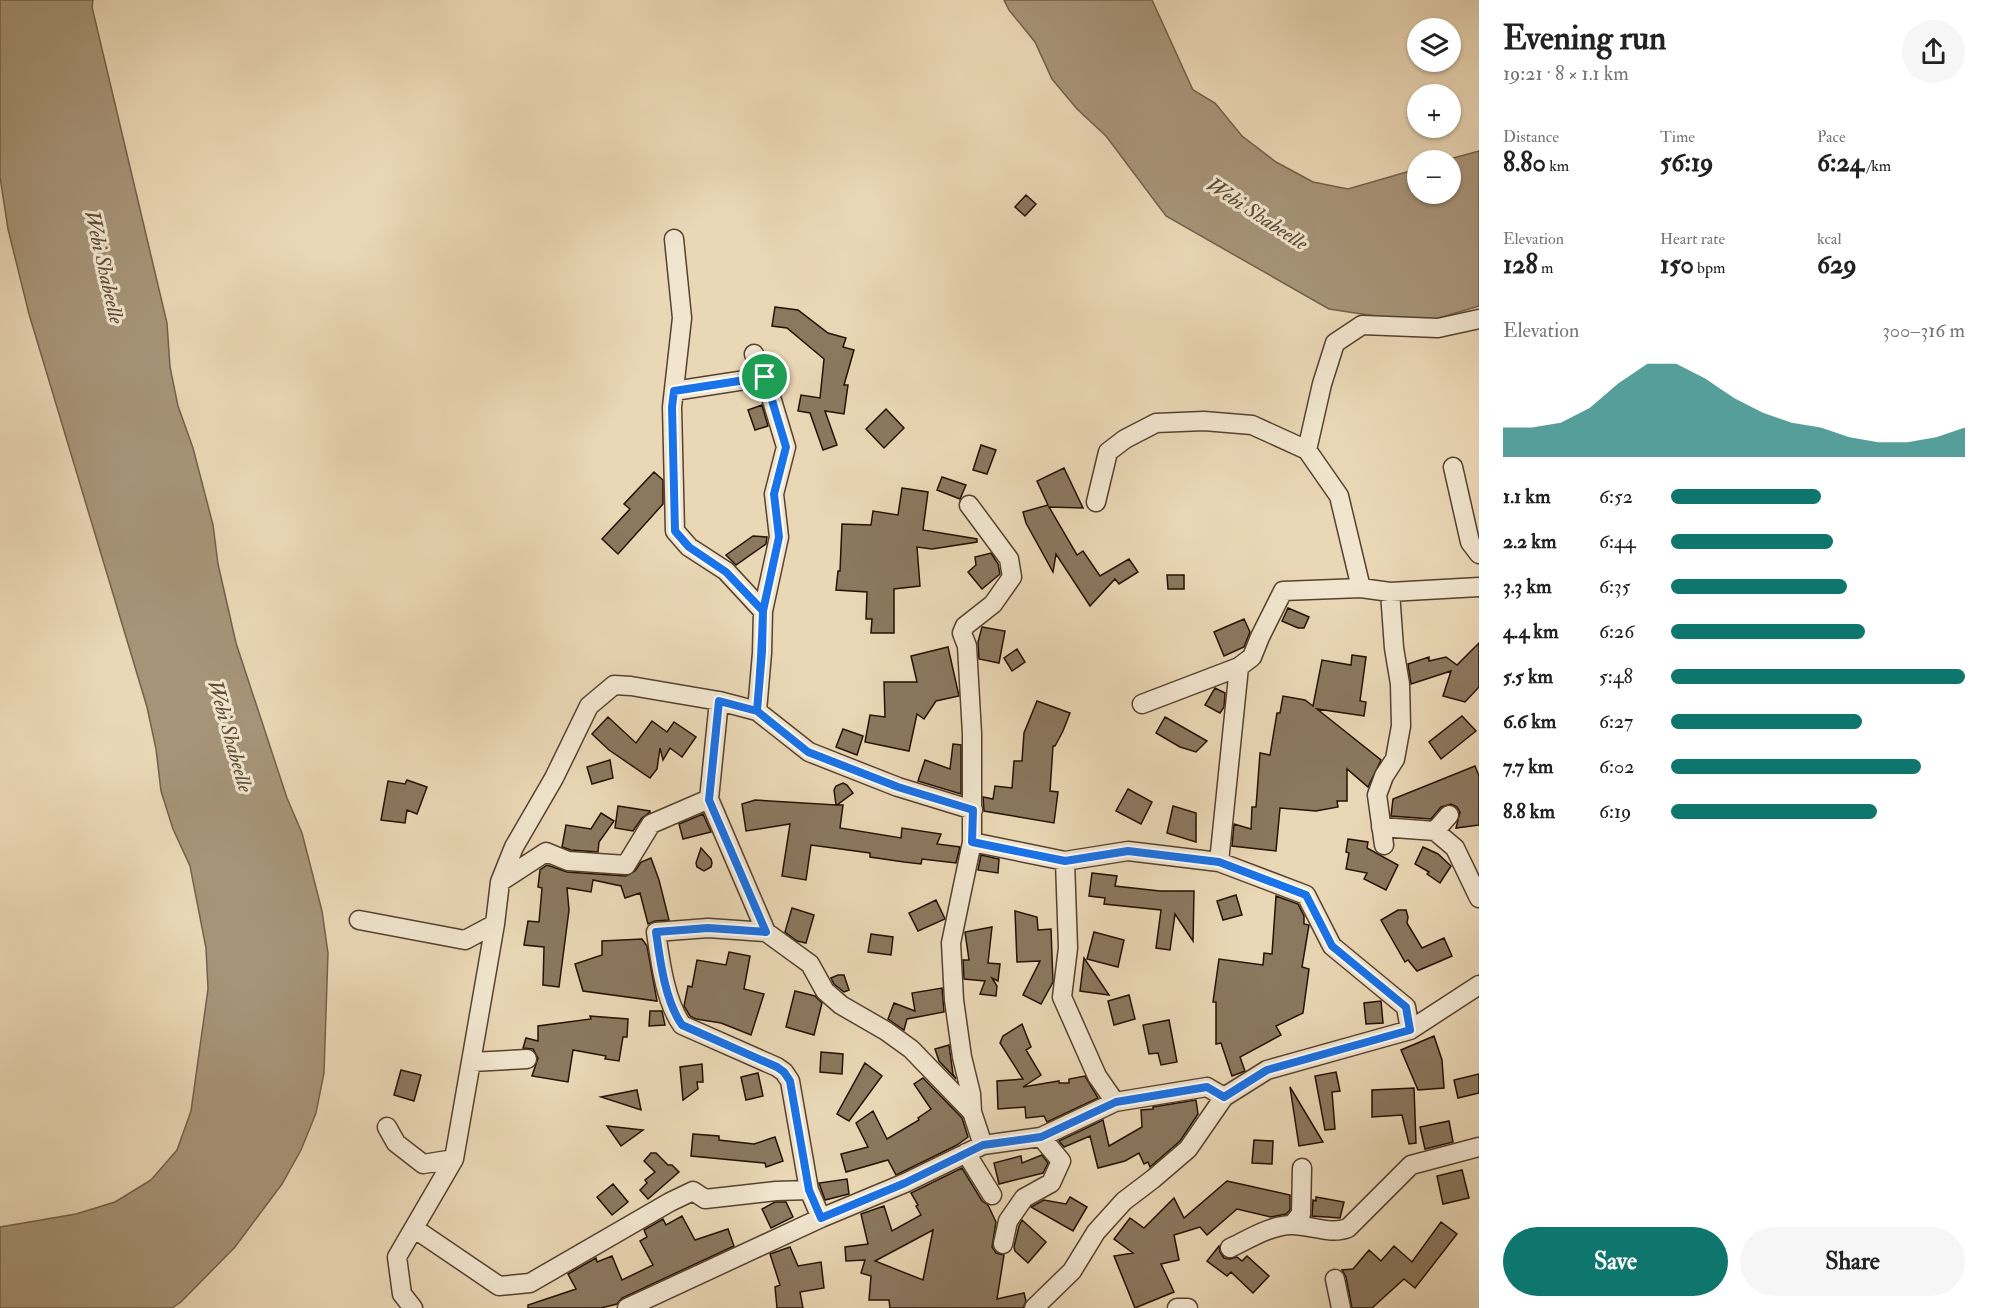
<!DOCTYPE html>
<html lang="en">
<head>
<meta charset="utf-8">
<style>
  :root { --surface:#fff; --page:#f6f6f6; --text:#222; --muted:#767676; --accent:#0f766e }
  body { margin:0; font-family:"IM FELL Double Pica",serif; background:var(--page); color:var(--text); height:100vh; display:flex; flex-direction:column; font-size:22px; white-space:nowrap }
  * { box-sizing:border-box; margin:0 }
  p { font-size:20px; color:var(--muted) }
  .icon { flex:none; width:33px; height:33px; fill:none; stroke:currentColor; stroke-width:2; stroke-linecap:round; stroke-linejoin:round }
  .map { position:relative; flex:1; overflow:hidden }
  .details { display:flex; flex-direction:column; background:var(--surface); width:510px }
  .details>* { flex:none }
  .controls { position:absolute; left:1407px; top:18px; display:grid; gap:12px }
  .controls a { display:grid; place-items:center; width:54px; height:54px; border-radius:50%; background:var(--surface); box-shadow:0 2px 4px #0004; font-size:30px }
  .pin { position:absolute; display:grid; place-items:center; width:51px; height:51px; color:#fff; margin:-26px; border:3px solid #fff; border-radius:50%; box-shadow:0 2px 6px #0007 }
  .round { display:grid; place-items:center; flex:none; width:63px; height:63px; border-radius:32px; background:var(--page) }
  .overview { display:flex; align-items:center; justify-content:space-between; height:102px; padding:0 24px }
  h1 { font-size:33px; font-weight:700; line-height:45px }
  .figures { display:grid; grid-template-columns:repeat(3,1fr); gap:9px; height:102px; padding:6px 24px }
  .figures div { display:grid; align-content:center }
  .figures b { font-size:26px; font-weight:700 }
  .figures small { font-size:16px; font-weight:400 }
  .figures p { font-size:16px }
  .chart { height:168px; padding:12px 24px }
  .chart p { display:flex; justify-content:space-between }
  .chart svg { width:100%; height:108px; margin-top:6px; fill:var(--accent); opacity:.7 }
  .button { display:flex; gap:12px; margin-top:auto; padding:12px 24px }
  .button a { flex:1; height:69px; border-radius:36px; background:var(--accent); color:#fff; font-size:24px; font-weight:700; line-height:69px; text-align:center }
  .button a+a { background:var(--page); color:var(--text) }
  ul { padding:0 24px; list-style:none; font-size:20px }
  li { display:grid; grid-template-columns:96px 72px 1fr; align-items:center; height:45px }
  li i { height:15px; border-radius:8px; background:var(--accent) }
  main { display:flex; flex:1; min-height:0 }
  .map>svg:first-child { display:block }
  .water { fill:#a79478; stroke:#736049; stroke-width:1.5 }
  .building { fill:#8b785f; stroke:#251102; stroke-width:1.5; fill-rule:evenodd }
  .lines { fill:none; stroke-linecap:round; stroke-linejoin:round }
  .street-casing { stroke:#56422f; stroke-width:21 }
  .street { stroke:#f1e5cf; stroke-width:18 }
  .route-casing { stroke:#fff; stroke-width:12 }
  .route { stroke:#1a73e8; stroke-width:8 }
  .labels { text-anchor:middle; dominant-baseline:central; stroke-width:6; stroke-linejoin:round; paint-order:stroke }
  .water-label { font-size:21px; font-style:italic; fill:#604c37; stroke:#f1e5cf }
</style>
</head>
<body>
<main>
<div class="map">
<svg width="1479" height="1308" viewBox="0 0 1479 1308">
  <rect width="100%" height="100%" fill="#ead7b5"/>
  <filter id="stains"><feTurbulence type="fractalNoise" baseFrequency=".00333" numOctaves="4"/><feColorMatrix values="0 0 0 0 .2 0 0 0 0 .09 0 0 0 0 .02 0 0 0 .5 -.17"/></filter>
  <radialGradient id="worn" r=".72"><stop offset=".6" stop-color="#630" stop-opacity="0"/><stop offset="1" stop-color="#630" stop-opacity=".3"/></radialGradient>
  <path class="water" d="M0 0H93L92 7 167 323 170 367 178 406 193 448 213 525 218 564 236 643 287 798 302 833 322 911 328 953 324 1073 316 1113 301 1150 282 1184 235 1247 181 1302 172 1308H0V1227L76 1214 115 1202 151 1180 177 1150 191 1111 208 989 206 948 190 866 173 829 161 791 156 749 147 707 29 314 8 229 0 177Z
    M1004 0H1152L1193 90 1215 103 1242 136 1276 162 1313 182 1348 189 1417 169 1418 194H1450V160H1446L1479 151V306L1436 319 1408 321 1329 309 1166 216 1106 136 1077 109 1052 79 1035 42 1009 10Z"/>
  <path class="building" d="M1026 195 1036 204 1025 216 1015 207Z
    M775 307 798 310 828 333 846 338 843 347 854 350 844 385H848L844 414 825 411 837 445 823 450 810 413 798 411 801 395 820 398 824 359 787 328 772 326Z
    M762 405 768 426 755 430 748 410Z
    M886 409 904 428 884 448 866 429Z
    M981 445 996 450 987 474 973 470Z
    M1064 468 1083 508 1049 507 1077 555 1083 551 1100 576 1129 559 1138 572 1119 584 1115 579 1090 606 1056 554 1053 572 1026 523 1023 512 1048 505 1037 481Z
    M654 472 663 480V504L618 554 602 539 630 509 624 504Z
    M942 477 966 485 960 499 937 490Z
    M902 488 928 492 923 530 977 539V542L932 549 917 547 920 586 894 589V633H871L872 619H866L867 592 836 590 838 571H840L842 524 871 525 873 511 898 515Z
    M753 536 767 537 766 544 736 565 726 555Z
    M991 553 998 564 1000 574 982 589 968 572 976 565 975 557Z
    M1167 575H1184V589H1168Z
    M1288 608 1309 617 1304 628H1298L1282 621Z
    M1244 619 1250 632 1244 647 1224 656 1214 632Z
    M982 627 1005 631 999 663 979 659 978 642Z
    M1479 643V687L1465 702 1443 696 1451 671 1411 684 1408 664 1429 657V661L1446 657 1457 665Z
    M948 647 959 696 936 701 924 719 917 714 909 751 865 742 870 715 885 717 884 682H917L911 656Z
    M1017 649 1025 662 1012 671 1004 658Z
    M1352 655 1366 657 1360 701 1366 702 1364 716 1317 709 1381 760 1368 787 1347 769V801H1337L1338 807 1316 811 1280 808 1276 851 1232 846 1234 824 1251 829 1252 807H1256L1260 753 1270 755 1277 713H1280L1283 696 1305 700 1313 706 1322 660 1351 665Z
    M1215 688 1225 693 1224 707 1220 713 1205 705Z
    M1037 701 1070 713 1063 731 1055 746H1053L1050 791 1058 792 1054 823 984 811 983 797 993 799 995 786 1012 788 1014 761H1022L1024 733Z
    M1462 716 1476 731 1441 759 1429 742Z
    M608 717 636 743 652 721 667 732 674 722 696 737 682 757 670 748 663 760 660 748 657 769 650 778 609 750 592 734Z
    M1165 717 1207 741 1196 752 1180 747 1156 733Z
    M843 729 863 736 857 755 836 747Z
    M953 744 961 745V794L918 781 925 760 950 769Z
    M610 760 613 778 592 784 587 767Z
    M1475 766 1479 776V825L1456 828 1460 812 1457 807 1451 804 1441 807 1431 819 1391 816 1393 799Z
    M407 780 427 787 417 814 407 810 405 823 381 820 388 781 405 784Z
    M843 783 847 785 853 793 837 805H843L840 828 901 838 902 828 941 834 937 844 960 847 956 863 922 859 921 864 904 862 870 857V853L811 845 806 880 782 876 790 824 746 831 742 804 755 800 836 805 834 790 836 786Z
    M1128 789 1152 802 1141 824 1116 811Z
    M618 806 650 811V812L642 818 633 831 615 828Z
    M1173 806 1196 813V842L1167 833Z
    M601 813 614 821 599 842 598 852 571 850 562 847 566 825 591 829Z
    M703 814 711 832 683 839 679 824Z
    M1348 839 1368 842 1367 848 1398 865 1386 890 1364 879 1367 873 1346 869 1349 853 1346 852Z
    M1423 847 1438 854 1451 866 1440 883 1427 874 1429 872 1415 864Z
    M701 848 711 859 712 863 711 867 704 871 697 867 696 863Z
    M981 855 999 859 998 873 978 870Z
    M651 858 659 880 669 920 655 921 648 924 640 893 625 898 621 886 593 880 591 892 567 888 569 910 559 987 543 985 544 947 524 945 528 921 539 922 542 888 538 887 540 870 547 865 567 872 626 876 635 871 641 862Z
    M1092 873 1117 876 1115 886 1160 891H1194L1193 941 1175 914 1170 950 1156 948 1161 910 1104 904 1105 898 1089 896Z
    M1236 895 1242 915 1223 920 1217 901Z
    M1276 896 1298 904 1304 916V924L1309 925 1302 967 1309 969 1303 1013 1276 1026 1281 1035 1240 1057 1245 1071 1232 1076 1221 1043 1216 1044V1002H1213L1219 959 1263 965 1264 953 1272 954Z
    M936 900 945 919 918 931 909 913Z
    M792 908 814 915 806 943 797 941 785 932Z
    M1398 910H1406L1408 917 1407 923 1422 948 1444 938 1452 956 1417 971 1408 960 1405 962 1381 920Z
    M1015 911 1037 917 1038 930 1051 929 1053 982 1041 1004 1023 995 1040 961 1017 962Z
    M992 927 988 963 1000 964 998 981 992 978 997 986 996 996 980 994 985 981 964 979 963 960H969L965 932Z
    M1094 932 1124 940 1118 967 1087 959Z
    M871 934 893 937 891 955 868 952Z
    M642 939 647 946 657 1001 583 991 575 964 602 955V941Z
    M729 952 750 956 744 989 764 994 751 1035 721 1023 696 1019 690 1016 684 1006 688 986 692 987 697 960 726 965Z
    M1084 958 1109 995 1080 991Z
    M838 975H844L849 990 844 992 834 984 831 978Z
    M942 988 944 1012 907 1019 904 1030 888 1019 894 1003 915 1011 912 993Z
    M795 991 815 996 822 1003 814 1035 786 1027Z
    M1129 995 1135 1019 1114 1025 1108 1001Z
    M1381 1001 1383 1023 1366 1024 1364 1003Z
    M650 1011H662L665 1025 649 1026Z
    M590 1016 628 1019 627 1037H623L619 1061 605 1059 606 1056 573 1050 568 1082 532 1076 538 1058 533 1049 523 1048 526 1038 538 1041V1026L591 1019Z
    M1169 1020 1177 1062 1161 1065 1158 1053 1149 1054 1143 1025Z
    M1022 1024 1031 1047 1026 1050 1041 1075 1023 1087 1059 1081V1083H1069V1079L1085 1076 1098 1098 1047 1122 1044 1116 1026 1118 1025 1107 998 1109 997 1081 1023 1079 1000 1043 1003 1036Z
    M1434 1036 1442 1060 1444 1088 1418 1090 1401 1050Z
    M949 1045 953 1074 956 1079 939 1061 935 1049Z
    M821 1052 843 1054 842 1074 820 1072Z
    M865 1063 882 1076 849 1121 837 1114Z
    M702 1064 703 1082H697L698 1089 683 1100 680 1067Z
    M401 1070 421 1075 414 1101 394 1095Z
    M1336 1072 1340 1091 1332 1092 1335 1129 1325 1130 1315 1076Z
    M758 1073 763 1096 746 1100 741 1077Z
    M1479 1074V1093L1458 1098 1454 1080Z
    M923 1078 962 1118 968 1137 957 1145 896 1175 888 1160 846 1172 841 1154 868 1147 856 1123 873 1111 887 1139 919 1120 918 1118 931 1109 914 1084Z
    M1290 1087 1323 1142 1299 1146Z
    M1414 1088 1416 1143 1409 1144 1402 1115 1372 1117V1090Z
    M637 1090 641 1110 601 1097Z
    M1196 1100 1198 1114 1180 1141 1150 1167 1148 1162 1144 1164 1139 1153 1125 1161 1098 1168 1090 1136 1064 1147 1059 1141 1103 1120 1109 1146 1142 1127 1141 1110 1153 1109V1107Z
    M1449 1121 1453 1142 1425 1149 1420 1127Z
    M607 1126 643 1130 621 1146Z
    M693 1134 719 1136V1140L754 1144 775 1137 783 1161 766 1167 765 1163 691 1156Z
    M1254 1140 1273 1141 1272 1164 1252 1163Z
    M651 1153H656L668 1165H672L679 1172 648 1199 640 1190 647 1183 645 1180 655 1172 644 1161Z
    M1042 1155 1048 1163 1043 1173 999 1184 994 1163 1021 1156 1022 1163Z
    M962 1168 982 1201 988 1205 996 1222 992 1247 996 1253 1004 1255 997 1299 1024 1293 1026 1301 1023 1308H890L889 1300H869L871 1276 861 1273 865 1260 846 1261 845 1247 868 1244 861 1214 884 1206 892 1231 921 1215 916 1206 918 1205 911 1193ZM933 1230 923 1280 875 1261Z
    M1462 1170 1469 1198 1443 1204 1437 1176Z
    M847 1179 849 1194 825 1200 819 1183Z
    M1227 1181 1290 1195V1210L1286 1214 1271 1217 1237 1209 1207 1235 1200 1227 1174 1235 1179 1260 1161 1264 1174 1292 1135 1308 1114 1256 1133 1253 1114 1239 1130 1218 1144 1228 1174 1198 1184 1218Z
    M613 1184 628 1202 612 1215 597 1197Z
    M1070 1197 1087 1207 1073 1231 1031 1207 1044 1200 1066 1204Z
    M1316 1197 1344 1202 1340 1218 1312 1216 1313 1200 1316 1201Z
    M775 1202H786L793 1217 771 1228 762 1209Z
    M682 1216 695 1240 728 1229 734 1246 622 1298 617 1304 601 1308H528V1305L576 1289 568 1274 596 1258 597 1262 612 1256 622 1280 653 1265 640 1241 647 1237 644 1230 663 1219 666 1225Z
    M1022 1220 1046 1242 1028 1263 1015 1251 1014 1247 1019 1226Z
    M1441 1222 1457 1234 1415 1288 1404 1279 1372 1308H1352L1346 1277 1342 1270 1353 1269 1369 1250 1381 1261 1394 1246 1412 1262Z
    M1219 1246 1220 1252 1224 1258 1230 1259 1237 1257 1242 1261 1247 1256 1269 1276 1253 1293 1231 1272 1227 1276 1207 1261Z
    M790 1247 798 1266 821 1262 824 1288 800 1292 803 1308H777L775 1287 780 1285 770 1254Z"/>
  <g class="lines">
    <g class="street-casing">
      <path id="street" d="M674 239 682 318 672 407 675 531 689 547 726 571 763 611
        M754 354 765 377 786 447 774 494 779 537 763 611 762 653 757 711
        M674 391 765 377
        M1307 450 1322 384 1335 343 1362 325 1438 328 1479 319
        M1453 467 1470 542 1479 554
        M1096 502 1108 452 1125 439 1156 423 1204 421 1252 425 1307 450 1339 496 1361 588
        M969 505 1009 559 1012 577 993 604 965 626 962 633 967 646 972 734V842L951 943 954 1000 962 1057 971 1094 972 1112 983 1145
        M719 701 709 799 766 932
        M1142 704 1239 667 1252 657 1260 637 1283 591 1361 588 1390 592 1479 587
        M1381 827 1435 831 1455 848 1479 898
        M1435 831 1449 815
        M972 842 1065 861 1128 851 1219 862 1306 895 1332 946 1406 1007 1410 1030
        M1384 845 1377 795 1384 776 1395 759 1401 726 1400 684 1394 648 1390 592
        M1065 861 1068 948 1062 997 1097 1076 1115 1102
        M1219 862 1239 667
        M500 882 546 852 568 861 626 865 651 824 709 799
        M359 920 465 940 495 924
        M472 1062 527 1059
        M387 1127 396 1143 423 1164 454 1159
        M966 1153 992 1195
        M821 1218 809 1190 790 1081 784 1072 777 1067 682 1025C665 1001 660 960 656 932L708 928 766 932 810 964 825 991 841 1005 886 1031 911 1049 972 1112
        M1292 1225 1301 1214 1302 1168
        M415 1229 499 1286 530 1283 670 1202 693 1191 705 1199 776 1191 809 1190
        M1003 1244 1008 1221 1024 1198 1051 1183 1061 1161 1041 1137
        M1230 1248C1249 1239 1271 1225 1292 1225 1311 1225 1330 1235 1348 1228L1411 1165 1479 1147
        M1335 1279 1341 1308
        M413 1308 402 1294 397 1257 454 1159 495 924 500 882 514 847 554 778 589 706 614 685 631 686 719 701 757 711 809 752 898 787 973 810
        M627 1308 821 1218 905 1183 983 1145 1041 1137 1115 1102 1207 1087 1224 1097
        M1034 1308 1072 1271 1096 1232 1124 1201 1153 1179 1188 1149 1224 1097 1267 1070 1410 1030 1479 985
        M1177 1308H1188"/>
    </g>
    <use href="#street" class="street"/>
  </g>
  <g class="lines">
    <g class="route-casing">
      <path id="route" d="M765 377 786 447 774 494 779 537 763 611 762 652 757 711 719 701 709 800 766 932 708 928 656 932C660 960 665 1001 682 1025L777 1067 784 1072 790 1081 809 1190 821 1218 905 1183 983 1145 1041 1137 1116 1102 1207 1087 1224 1097 1267 1070 1410 1030 1406 1007 1332 946 1306 895 1219 862 1128 851 1065 861 972 842 973 810 898 787 808 752 757 711C760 678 762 644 763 611L726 572 689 547 675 531 672 407 674 391 765 377"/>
    </g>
    <use href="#route" class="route"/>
  </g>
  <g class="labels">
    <g class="water-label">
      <text transform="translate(1257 214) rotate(33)">Webi Shabeelle</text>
      <text transform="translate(104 267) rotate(77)">Webi Shabeelle</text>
      <text transform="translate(230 736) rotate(74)">Webi Shabeelle</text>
    </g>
  </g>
  <rect width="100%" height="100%" filter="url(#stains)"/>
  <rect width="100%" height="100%" fill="url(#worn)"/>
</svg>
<div class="controls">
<a><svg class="icon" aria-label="layers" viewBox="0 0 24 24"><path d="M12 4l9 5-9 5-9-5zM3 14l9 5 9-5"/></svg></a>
<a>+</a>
<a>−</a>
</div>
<div class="pin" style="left:765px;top:377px;background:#1e9e55"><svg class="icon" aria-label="arrive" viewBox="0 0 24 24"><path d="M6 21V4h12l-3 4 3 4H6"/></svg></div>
</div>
<section class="details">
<div class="overview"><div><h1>Evening run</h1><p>19:21 · 8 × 1.1 km</p></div><a class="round"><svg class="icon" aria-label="share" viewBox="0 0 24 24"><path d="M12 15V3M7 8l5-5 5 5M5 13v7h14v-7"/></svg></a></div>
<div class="figures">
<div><p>Distance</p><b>8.80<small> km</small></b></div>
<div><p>Time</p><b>56:19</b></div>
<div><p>Pace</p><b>6:24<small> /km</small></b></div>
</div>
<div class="figures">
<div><p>Elevation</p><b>128<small> m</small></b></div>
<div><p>Heart rate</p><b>150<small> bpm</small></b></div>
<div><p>kcal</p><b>629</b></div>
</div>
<div class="chart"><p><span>Elevation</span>300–316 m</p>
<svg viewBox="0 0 160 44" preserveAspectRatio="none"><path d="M0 44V32L10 32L20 30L30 24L40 14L50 6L60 6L70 12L80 20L90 26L100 30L110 32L120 36L130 38L140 38L150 36L160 32V44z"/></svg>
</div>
<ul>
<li><b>1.1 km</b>6:52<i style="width:51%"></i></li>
<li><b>2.2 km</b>6:44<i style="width:55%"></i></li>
<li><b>3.3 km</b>6:35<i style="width:60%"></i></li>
<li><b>4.4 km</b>6:26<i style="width:66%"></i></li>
<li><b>5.5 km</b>5:48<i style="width:100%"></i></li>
<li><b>6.6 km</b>6:27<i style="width:65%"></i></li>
<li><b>7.7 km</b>6:02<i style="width:85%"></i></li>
<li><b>8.8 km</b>6:19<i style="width:70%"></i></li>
</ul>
<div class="button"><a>Save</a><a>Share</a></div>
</section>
</main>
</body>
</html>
